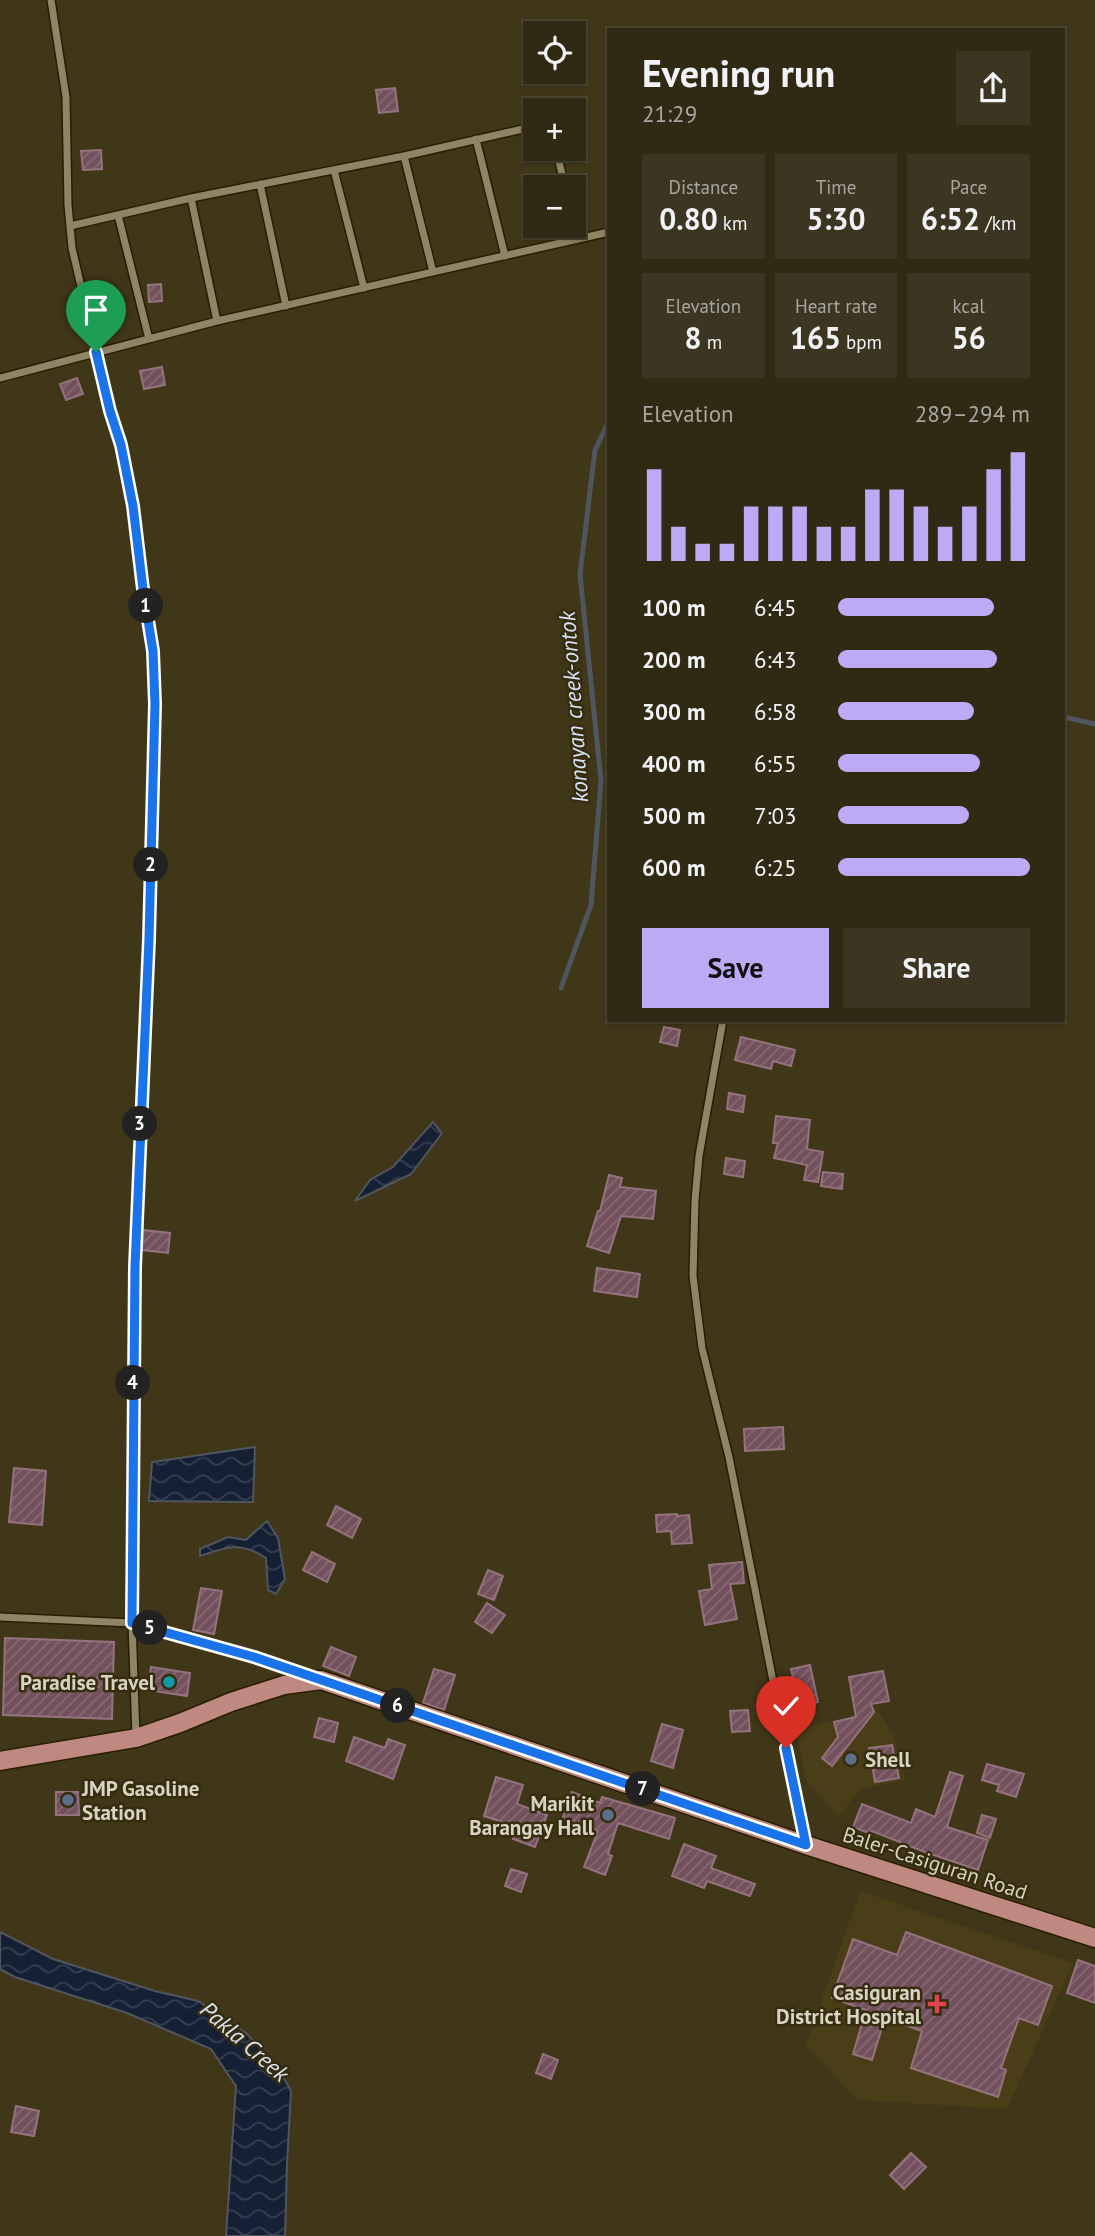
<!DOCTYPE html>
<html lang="en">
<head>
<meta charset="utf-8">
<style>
  :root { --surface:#302913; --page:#3c3521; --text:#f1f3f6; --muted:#a8a6a0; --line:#4b4533; --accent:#bcaaf5 }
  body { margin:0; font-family:"PT Sans",sans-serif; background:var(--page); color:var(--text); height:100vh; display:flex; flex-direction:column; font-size:26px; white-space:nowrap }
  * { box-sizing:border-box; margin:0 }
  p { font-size:23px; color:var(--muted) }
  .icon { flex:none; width:38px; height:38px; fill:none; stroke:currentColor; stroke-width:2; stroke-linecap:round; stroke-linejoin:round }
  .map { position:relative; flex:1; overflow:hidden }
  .details { position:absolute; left:607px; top:28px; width:458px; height:994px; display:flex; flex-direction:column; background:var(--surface); border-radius:0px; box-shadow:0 2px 5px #0004,0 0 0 2px var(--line) }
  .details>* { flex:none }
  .tools { position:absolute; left:523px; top:21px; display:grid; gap:14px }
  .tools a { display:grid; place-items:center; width:63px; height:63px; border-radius:0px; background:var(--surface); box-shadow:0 2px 5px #0004,0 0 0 2px var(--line); font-size:35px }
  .pin { position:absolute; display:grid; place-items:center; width:60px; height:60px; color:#fff; margin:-72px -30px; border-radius:50% 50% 50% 0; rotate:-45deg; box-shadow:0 0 7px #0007 }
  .pin .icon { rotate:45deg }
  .km { position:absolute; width:35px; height:35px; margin:-18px; border-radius:50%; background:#222; color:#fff; font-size:19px; line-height:35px; text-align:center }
  .round { display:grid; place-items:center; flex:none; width:74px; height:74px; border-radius:0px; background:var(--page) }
  .headline { display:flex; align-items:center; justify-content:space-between; height:119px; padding:0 35px }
  h1 { font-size:38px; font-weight:700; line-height:52px }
  .stats { display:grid; grid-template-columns:repeat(3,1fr); gap:10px; height:119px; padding:7px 35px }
  .stats div { display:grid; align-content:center; border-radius:0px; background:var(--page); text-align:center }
  .stats b { font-size:30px; font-weight:700 }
  .stats small { font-size:19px; font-weight:400 }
  .stats p { font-size:19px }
  .chart { height:196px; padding:14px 35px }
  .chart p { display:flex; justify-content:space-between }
  .chart svg { width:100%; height:126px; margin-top:7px; stroke:var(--accent); stroke-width:6 }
  .action { display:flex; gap:14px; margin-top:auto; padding:14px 35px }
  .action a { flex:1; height:80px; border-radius:0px; background:var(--accent); color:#111; font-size:28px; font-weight:700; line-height:80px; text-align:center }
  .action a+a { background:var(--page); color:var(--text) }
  ul { padding:0 35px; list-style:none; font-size:23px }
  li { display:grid; grid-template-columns:112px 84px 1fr; align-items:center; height:52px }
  li i { height:18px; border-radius:9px; background:var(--accent) }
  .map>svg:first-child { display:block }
  .built { fill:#4a3e18 }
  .water { fill:url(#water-waves); stroke:#50565f; stroke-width:2 }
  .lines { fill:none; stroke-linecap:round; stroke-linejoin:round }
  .stream { stroke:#50565f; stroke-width:5 }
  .building { fill:url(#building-hatch); stroke:#95727e; stroke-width:2 }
  .minor-casing { stroke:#271e01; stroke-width:10 }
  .primary-casing { stroke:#271e01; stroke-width:21 }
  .minor { stroke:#8f8565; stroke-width:7 }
  .primary { stroke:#bf8880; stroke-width:18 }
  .route-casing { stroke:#fff; stroke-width:14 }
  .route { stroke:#1a73e8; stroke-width:9 }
  .culture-dot { fill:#0f9aa8; stroke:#362d0f; stroke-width:2.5 }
  .service-dot { fill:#5c6f8a; stroke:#362d0f; stroke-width:2.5 }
  .health-dot { fill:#e0444e; stroke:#362d0f; stroke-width:2.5 }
  .labels { text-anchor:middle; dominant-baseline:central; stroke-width:5; stroke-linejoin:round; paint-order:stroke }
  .poi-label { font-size:21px; font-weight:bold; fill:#d8d3c2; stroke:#362d0f; text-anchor:end }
  .street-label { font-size:21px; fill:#d8d3c2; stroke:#362d0f }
  .water-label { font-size:23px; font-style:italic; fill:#d9e3f7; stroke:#362d0f }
</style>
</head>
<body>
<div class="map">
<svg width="1095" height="2236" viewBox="0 0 1095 2236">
  <defs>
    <pattern id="water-waves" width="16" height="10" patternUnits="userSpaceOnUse" patternTransform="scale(1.75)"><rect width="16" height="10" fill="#152035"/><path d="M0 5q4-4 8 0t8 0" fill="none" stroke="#364051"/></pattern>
    <pattern id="building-hatch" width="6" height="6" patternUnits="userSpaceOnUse" patternTransform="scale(1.75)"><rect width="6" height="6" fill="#72515d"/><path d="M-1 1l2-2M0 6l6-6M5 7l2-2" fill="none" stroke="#856973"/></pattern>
  </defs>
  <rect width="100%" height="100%" fill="#403719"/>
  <path class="built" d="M877 1709 895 1739 905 1780 860 1789 839 1816 820 1797 805 1778 796 1731Z
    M860 1891 1073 1963 1007 2109 857 2100 806 2045Z"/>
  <path class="water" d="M433 1122 442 1133 411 1174 355 1201 370 1180 393 1167Z
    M255 1447 253 1502 149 1501 152 1462Z
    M267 1521 278 1538 285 1579 276 1594 268 1590 266 1558C241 1541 226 1547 200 1556V1549L228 1537 246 1540Z
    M0 1932 53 1959 155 1991 198 2001 246 2033 277 2066 291 2091 287 2164 285 2236H226L236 2086 211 2049 127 2013 15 1977 0 1969Z"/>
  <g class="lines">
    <path class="stream" d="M1064 717 1095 724
      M561 988 591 905 601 781 580 574 595 450 609 421"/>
  </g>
  <path class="building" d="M395 88 398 111 379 113 376 90Z
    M101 150 102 169 83 170 81 151Z
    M161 284 162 301 149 302 148 285Z
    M162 367 165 385 144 389 140 371Z
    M77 378 83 394 66 400 60 384Z
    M664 1027 680 1030 677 1046 660 1042Z
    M741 1037 795 1050 791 1066 773 1061 771 1069 735 1060Z
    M729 1093 745 1096 743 1112 727 1109Z
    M776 1116 810 1120 807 1149 823 1152 818 1182 804 1180 807 1165 774 1158 778 1143H773Z
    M726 1158 745 1161 743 1177 724 1174Z
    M823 1172 843 1174 842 1189 821 1186Z
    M609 1175 622 1178 620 1187 656 1191 653 1219 621 1216 609 1253 587 1246 598 1211H600Z
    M143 1230 170 1233 168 1253 142 1250Z
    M597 1268 640 1274 637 1297 594 1291Z
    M783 1427 784 1449 745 1451 744 1429Z
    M14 1468 46 1471 42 1525 9 1522Z
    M336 1506 361 1519 352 1538 327 1525Z
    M677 1514V1516L689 1515 692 1543 672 1544 671 1531 657 1532 656 1515Z
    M312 1552 335 1564 327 1582 303 1570Z
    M742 1562 744 1583 730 1584 737 1619 705 1625 699 1591 712 1589 709 1565Z
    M488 1570 503 1576 494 1600 478 1594Z
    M201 1588 222 1591 214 1634 193 1630Z
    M487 1603 505 1615 492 1633 475 1622Z
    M5 1638 114 1642 112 1719 3 1715Z
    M331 1647 356 1657 349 1676 323 1666Z
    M810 1665 818 1702 799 1706 791 1669Z
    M151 1667 190 1673 187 1696 148 1690Z
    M434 1669 455 1675 444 1710 423 1703Z
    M883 1671 889 1701 871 1704 874 1712 832 1766 822 1758 838 1737 834 1722 856 1717 849 1677Z
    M748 1710 750 1731 732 1732 730 1711Z
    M319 1718 338 1723 334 1742 314 1737Z
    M662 1724 683 1730 673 1768 651 1761Z
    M354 1737 385 1748 388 1739 405 1745 393 1779 346 1761Z
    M892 1745 899 1778 875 1782 869 1748Z
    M987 1764 1024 1774 1016 1797 997 1791 999 1785 982 1780Z
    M950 1772 963 1776 947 1827 988 1840 978 1870 925 1852 872 1831 871 1834 853 1827 862 1804 911 1823 916 1809 935 1817Z
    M496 1777 523 1785 517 1804 547 1815 535 1847 513 1839 518 1827 484 1816Z
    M56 1792H78L79 1815H56Z
    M572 1792 600 1803 602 1797 675 1818 669 1839 618 1823 608 1854 612 1856 605 1875 584 1867 598 1831 563 1817Z
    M982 1815 996 1819 990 1838 977 1833Z
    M684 1844 716 1856 711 1868 755 1884 750 1896 707 1881 704 1888 672 1876Z
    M511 1869 527 1874 521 1892 505 1886Z
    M906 1932 1052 1986 1038 2025 1019 2018 1001 2068 1006 2070 998 2097 911 2068 922 2031 885 2018 872 2060 853 2054 866 2010 832 1998 853 1939 897 1955Z
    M1078 1960 1095 1966V2003L1067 1993Z
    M543 2054 558 2060 551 2079 536 2073Z
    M16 2106 39 2111 34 2136 11 2132Z
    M911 2153 926 2167 904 2189 890 2175Z"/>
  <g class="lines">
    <g class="minor-casing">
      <path id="minor" d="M51 0 66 97 68 205 72 248 110 411 121 445 133 506 143 589 153 651 155 704 149 939 135 1267 132 1428V1623L136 1737
        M476 139 505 256
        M556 149 565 187
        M404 156 433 272
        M334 170 364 288
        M260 184 286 306
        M191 198 217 321
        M118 215 149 339
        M574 223 578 239
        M70 226 191 198 404 156 536 126
        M0 378 217 321 609 232
        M723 1020 699 1156 695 1200 693 1276 702 1348 729 1457 805 1844
        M0 1617 132 1623 254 1656 310 1676"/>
    </g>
    <g class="primary-casing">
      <path id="primary" d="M0 1761 136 1738 180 1723 231 1702 284 1685 321 1680 806 1845 1095 1938"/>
    </g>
    <use href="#minor" class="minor"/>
    <use href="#primary" class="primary"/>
  </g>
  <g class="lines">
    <g class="route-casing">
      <path id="route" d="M96 352 110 411 121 445 133 506 143 589 153 651 155 704 149 939 135 1267 132 1623 254 1657 806 1845 786 1748"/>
    </g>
    <use href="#route" class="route"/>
  </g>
  <circle class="culture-dot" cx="169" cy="1682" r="7"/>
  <g class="service-dot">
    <circle cx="851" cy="1759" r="7"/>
    <circle cx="68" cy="1800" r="7"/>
    <circle cx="608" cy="1815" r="7"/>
  </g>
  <path class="health-dot" d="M933.5 1993.5h7v7h7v7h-7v7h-7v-7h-7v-7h7z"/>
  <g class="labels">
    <g class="poi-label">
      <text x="155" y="1682">Paradise Travel</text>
      <text x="865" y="1759" text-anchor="start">Shell</text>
      <text x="82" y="1788" text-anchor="start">JMP Gasoline<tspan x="82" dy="24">Station</tspan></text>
      <text x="594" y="1803">Marikit<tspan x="594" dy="24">Barangay Hall</tspan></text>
      <text x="921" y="1992">Casiguran<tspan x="921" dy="24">District Hospital</tspan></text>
    </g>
    <g class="street-label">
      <text transform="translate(935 1863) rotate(18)">Baler-Casiguran Road</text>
    </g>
    <g class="water-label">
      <text transform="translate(573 707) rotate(-94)">konayan creek-ontok</text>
      <text transform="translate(245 2041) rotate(41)">Pakla Creek</text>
    </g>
  </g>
</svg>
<div class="tools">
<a><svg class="icon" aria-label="locate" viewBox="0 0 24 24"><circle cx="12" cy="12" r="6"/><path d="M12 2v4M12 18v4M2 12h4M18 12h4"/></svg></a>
<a>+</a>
<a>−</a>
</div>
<div class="pin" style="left:96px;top:352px;background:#1e9e55"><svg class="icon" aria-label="arrive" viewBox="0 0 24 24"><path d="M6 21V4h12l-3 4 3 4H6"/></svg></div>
<div class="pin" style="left:786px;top:1748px;background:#d93025"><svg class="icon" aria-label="check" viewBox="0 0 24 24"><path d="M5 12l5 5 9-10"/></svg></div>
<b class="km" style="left:146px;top:606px">1</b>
<b class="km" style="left:151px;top:865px">2</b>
<b class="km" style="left:140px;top:1124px">3</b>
<b class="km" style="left:133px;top:1383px">4</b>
<b class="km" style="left:150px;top:1628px">5</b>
<b class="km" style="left:398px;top:1706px">6</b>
<b class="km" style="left:643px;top:1789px">7</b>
<section class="details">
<div class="headline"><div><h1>Evening run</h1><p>21:29</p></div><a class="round"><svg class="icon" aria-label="share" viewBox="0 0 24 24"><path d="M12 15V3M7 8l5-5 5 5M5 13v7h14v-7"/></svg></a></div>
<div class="stats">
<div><p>Distance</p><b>0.80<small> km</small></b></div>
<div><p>Time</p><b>5:30</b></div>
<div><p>Pace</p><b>6:52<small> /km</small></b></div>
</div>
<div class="stats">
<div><p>Elevation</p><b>8<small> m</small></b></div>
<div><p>Heart rate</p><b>165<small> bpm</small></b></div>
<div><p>kcal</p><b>56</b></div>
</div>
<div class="chart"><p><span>Elevation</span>289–294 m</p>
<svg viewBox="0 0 160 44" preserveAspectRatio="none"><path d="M5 44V12M15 44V32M25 44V38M35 44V38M45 44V25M55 44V25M65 44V25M75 44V32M85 44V32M95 44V19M105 44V19M115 44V25M125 44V32M135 44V25M145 44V12M155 44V6"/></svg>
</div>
<ul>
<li><b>100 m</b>6:45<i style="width:81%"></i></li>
<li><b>200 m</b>6:43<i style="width:83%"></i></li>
<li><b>300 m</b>6:58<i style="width:71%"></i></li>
<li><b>400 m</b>6:55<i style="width:74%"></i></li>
<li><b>500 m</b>7:03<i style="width:68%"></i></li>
<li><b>600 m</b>6:25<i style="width:100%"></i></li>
</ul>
<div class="action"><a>Save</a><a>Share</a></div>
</section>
</div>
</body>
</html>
